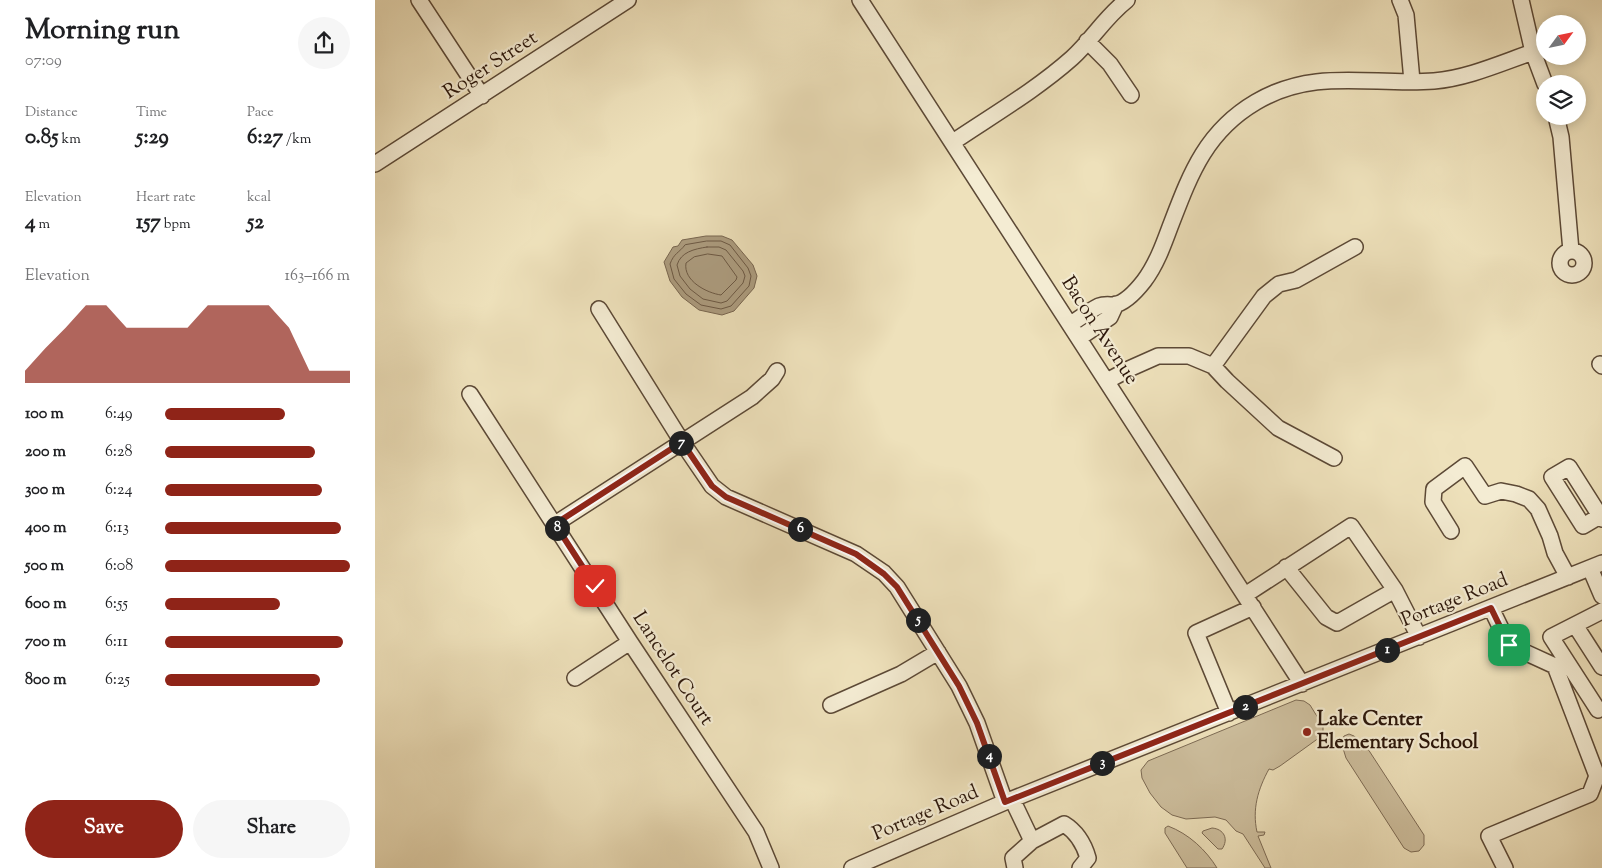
<!DOCTYPE html>
<html lang="en">
<head>
<meta charset="utf-8">
<style>
  :root { --surface:#fff; --page:#f6f6f6; --text:#202124; --muted:#757577; --accent:#8f2418 }
  body { margin:0; font-family:"Sorts Mill Goudy",serif; background:var(--page); color:var(--text); height:100vh; display:flex; flex-direction:column; font-size:19px; white-space:nowrap }
  * { box-sizing:border-box; margin:0 }
  p { font-size:16px; color:var(--muted) }
  .icon { flex:none; width:28px; height:28px; fill:none; stroke:currentColor; stroke-width:2; stroke-linecap:round; stroke-linejoin:round }
  .map { position:relative; flex:1; overflow:hidden }
  .panel { display:flex; flex-direction:column; background:var(--surface); width:375px }
  .panel>* { flex:none }
  .needle { width:32px; rotate:57deg }
  .tools { position:absolute; left:1161px; top:15px; display:grid; gap:10px }
  .tools a { display:grid; place-items:center; width:50px; height:50px; border-radius:50%; background:var(--surface); box-shadow:0 2px 12px #0003; font-size:25px }
  .pin { position:absolute; display:grid; place-items:center; width:42px; height:42px; color:#fff; margin:-21px; border-radius:10px; box-shadow:0 2px 8px #0006 }
  .km { position:absolute; width:25px; height:25px; margin:-12px; border-radius:50%; background:#222; color:#fff; font-size:14px; line-height:25px; text-align:center }
  .round { display:grid; place-items:center; flex:none; width:52px; height:52px; border-radius:26px; background:var(--page) }
  .headline { display:flex; align-items:center; justify-content:space-between; height:85px; padding:0 25px }
  h1 { font-size:28px; font-weight:800; line-height:38px }
  .stats { display:grid; grid-template-columns:repeat(3,1fr); gap:8px; height:85px; padding:5px 25px }
  .stats div { display:grid; align-content:center }
  .stats b { font-size:21px; font-weight:800 }
  .stats small { font-size:14px; font-weight:400 }
  .stats p { font-size:14px }
  .chart { height:140px; padding:10px 25px }
  .chart p { display:flex; justify-content:space-between }
  .chart svg { width:100%; height:90px; margin-top:5px; fill:var(--accent); opacity:.7 }
  .primary-button { display:flex; gap:10px; margin-top:auto; padding:10px 25px }
  .primary-button a { flex:1; height:58px; border-radius:30px; background:var(--accent); color:#fff; font-size:20px; font-weight:800; line-height:58px; text-align:center }
  .primary-button a+a { background:var(--page); color:var(--text) }
  ul { padding:0 25px; list-style:none; font-size:16px }
  li { display:grid; grid-template-columns:80px 60px 1fr; align-items:center; height:38px }
  li i { height:12px; border-radius:6px; background:var(--accent) }
  main { display:flex; flex:1; min-height:0 }
  .map>svg:first-child { display:block }
  .green { fill:#cdbe9d; stroke:#7c6a54 }
  .water { fill:#ac9c7f; stroke:#786650 }
  .lines { fill:none; stroke-linecap:round; stroke-linejoin:round }
  .shore { stroke:#6c5944; stroke-width:1 }
  .minor-casing { stroke:#5c4936; stroke-width:18 }
  .minor { stroke:#f4ecd3; stroke-width:15 }
  .route-casing { stroke:#fff; stroke-width:10 }
  .route { stroke:#8f2418; stroke-width:6 }
  .poi-dot { fill:#8f2418; stroke:#f4ecd3; stroke-width:2 }
  .labels { text-anchor:middle; dominant-baseline:central; stroke-width:4.5; stroke-linejoin:round; paint-order:stroke }
  .street-label { font-size:20px; fill:#2b160a; stroke:#f4ecd3 }
  .poi-label { font-size:20px; font-weight:bold; fill:#2b160a; stroke:#f4ecd3; text-anchor:start }
</style>
</head>
<body>
<main>
<section class="panel">
<div class="headline"><div><h1>Morning run</h1><p>07:09</p></div><a class="round"><svg class="icon" aria-label="share" viewBox="0 0 24 24"><path d="M12 15V3M7 8l5-5 5 5M5 13v7h14v-7"/></svg></a></div>
<div class="stats">
<div><p>Distance</p><b>0.85<small> km</small></b></div>
<div><p>Time</p><b>5:29</b></div>
<div><p>Pace</p><b>6:27<small> /km</small></b></div>
</div>
<div class="stats">
<div><p>Elevation</p><b>4<small> m</small></b></div>
<div><p>Heart rate</p><b>157<small> bpm</small></b></div>
<div><p>kcal</p><b>52</b></div>
</div>
<div class="chart"><p><span>Elevation</span>163–166 m</p>
<svg viewBox="0 0 160 44" preserveAspectRatio="none"><path d="M0 44V38L10 27L20 17L30 6L40 6L50 17L60 17L70 17L80 17L90 6L100 6L110 6L120 6L130 17L140 38L150 38L160 38V44z"/></svg>
</div>
<ul>
<li><b>100 m</b>6:49<i style="width:65%"></i></li>
<li><b>200 m</b>6:28<i style="width:81%"></i></li>
<li><b>300 m</b>6:24<i style="width:85%"></i></li>
<li><b>400 m</b>6:13<i style="width:95%"></i></li>
<li><b>500 m</b>6:08<i style="width:100%"></i></li>
<li><b>600 m</b>6:55<i style="width:62%"></i></li>
<li><b>700 m</b>6:11<i style="width:96%"></i></li>
<li><b>800 m</b>6:25<i style="width:84%"></i></li>
</ul>
<div class="primary-button"><a>Save</a><a>Share</a></div>
</section>
<div class="map">
<svg width="1227" height="868" viewBox="0 0 1227 868">
  <rect width="100%" height="100%" fill="#eee1bb"/>
  <filter id="stains"><feTurbulence type="fractalNoise" baseFrequency=".004" numOctaves="4"/><feColorMatrix values="0 0 0 0 .2 0 0 0 0 .09 0 0 0 0 .02 0 0 0 .5 -.17"/></filter>
  <radialGradient id="worn" r=".72"><stop offset=".6" stop-color="#630" stop-opacity="0"/><stop offset="1" stop-color="#630" stop-opacity=".3"/></radialGradient>
  <path class="green" d="M921 700 929 701 935 705 948 726V735L905 766 898 770 894 769C883 789 877 809 882 832H890L889 835 883 836 896 868H890L868 834 861 831 851 820 840 817 811 819 797 815 786 807 775 793 767 778 766 770 773 761Z
    M974 734 979 736 991 746 1049 835V845L1044 851 1036 852 1029 848 971 758 967 745 966 741 969 736Z
    M793 826C814 834 831 850 842 868H812L790 833V828Z
    M837 828C849 829 854 839 847 849H843L827 833 828 831Z"/>
  <path class="water" d="M331 236H347L357 240 378 265 382 276 379 288 359 311 347 315 324 310 307 297 295 281 289 262 298 247 303 246 307 240Z"/>
  <g class="lines">
    <path class="shore" d="M332 241H346L355 245 373 268 376 276 374 286 356 306 346 309 326 305 311 294 299 279 295 264C299 253 304 253 310 245Z
      M332 247H344L351 250 368 271 370 276 368 283 352 301 346 303 328 299 315 289 305 276 302 265C306 252 319 249 332 247Z
      M333 254 347 256 362 277 361 280 346 295C332 293 308 281 311 263L319 257Z"/>
    <g class="minor-casing">
      <path id="minor" d="M44 0 107 96
        M485 0 927 684
        M1025 0 1031 15 1037 81
        M1146 0 1158 52 1170 84
        M712 41 735 64 756 95
        M1181 116 1186 137 1196 251
        M578 142C618 115 661 90 697 58 717 40 729 18 752 0
        M0 164 253 0
        M1185 263a12 12 0 1 1 24 0a12 12 0 1 1-24 0Z
        M224 309 307 442 337 486 351 497 481 554 509 573 522 587 584 686 602 723 630 802
        M696 324C705 318 714 311 724 306 729 304 734 305 739 305 750 303 762 290 769 281 781 265 788 246 795 227 815 175 830 132 881 102 940 67 997 86 1059 81 1093 78 1126 63 1158 52
        M704 338 735 317 741 304
        M1225 364 1227 366
        M838 366 889 296 904 284 921 280 980 247
        M732 381 756 368 783 356H814L838 366 852 381 903 428 959 458
        M95 394 255 642 381 832 396 868
        M1225 516 1208 526 1177 477 1194 467 1227 519
        M180 524 377 397 397 379 402 371
        M1076 531 1058 502 1059 489 1090 466 1110 496 1126 491 1141 494 1154 499 1163 509 1175 536 1180 553 1193 577
        M911 567 951 617 962 623 1020 590
        M1215 568 1227 596
        M870 595 976 526 1020 590 1044 637
        M1116 608 1134 645 1180 666 1222 776 1215 794 1114 836 1130 868
        M1200 625 1227 667
        M200 678 255 642
        M456 705 526 674 563 652
        M1223 710 1176 637 1227 611
        M854 713 821 633 878 607
        M637 799 657 841
        M477 868 630 802 1227 563
        M640 868 638 858 657 841 689 824C702 832 709 844 713 858L705 868"/>
    </g>
    <use href="#minor" class="minor"/>
  </g>
  <g class="lines">
    <g class="route-casing">
      <path id="route" d="M220 586 180 524 307 442 337 486 351 497 481 554 509 574 522 587 584 686 602 723 630 802 1116 608 1134 645"/>
    </g>
    <use href="#route" class="route"/>
  </g>
  <circle class="poi-dot" cx="932" cy="732" r="5"/>
  <g class="labels">
    <g class="street-label">
      <text transform="translate(116 66) rotate(-33)">Roger Street</text>
      <text transform="translate(724 331) rotate(57)">Bacon Avenue</text>
      <text transform="translate(1080 601) rotate(-22)">Portage Road</text>
      <text transform="translate(297 669) rotate(57)">Lancelot Court</text>
      <text transform="translate(551 814) rotate(-23)">Portage Road</text>
    </g>
    <g class="poi-label">
      <text x="942" y="720">Lake Center<tspan x="942" dy="23">Elementary School</tspan></text>
    </g>
  </g>
  <rect width="100%" height="100%" filter="url(#stains)"/>
  <rect width="100%" height="100%" fill="url(#worn)"/>
</svg>
<div class="tools">
<a><svg class="needle" viewBox="-14 -14 28 28"><path d="M0-13l5 13h-10z" fill="#e53935"/><path d="M0 13l5-13h-10z" fill="#757577"/></svg></a>
<a><svg class="icon" aria-label="layers" viewBox="0 0 24 24"><path d="M12 4l9 5-9 5-9-5zM3 14l9 5 9-5"/></svg></a>
</div>
<div class="pin" style="left:1134px;top:645px;background:#1e9e55"><svg class="icon" aria-label="arrive" viewBox="0 0 24 24"><path d="M6 21V4h12l-3 4 3 4H6"/></svg></div>
<div class="pin" style="left:220px;top:586px;background:#d93025"><svg class="icon" aria-label="check" viewBox="0 0 24 24"><path d="M5 12l5 5 9-10"/></svg></div>
<b class="km" style="left:1012px;top:650px">1</b>
<b class="km" style="left:870px;top:707px">2</b>
<b class="km" style="left:727px;top:763px">3</b>
<b class="km" style="left:614px;top:756px">4</b>
<b class="km" style="left:543px;top:620px">5</b>
<b class="km" style="left:425px;top:529px">6</b>
<b class="km" style="left:306px;top:443px">7</b>
<b class="km" style="left:182px;top:528px">8</b>
</div>
</main>
</body>
</html>
